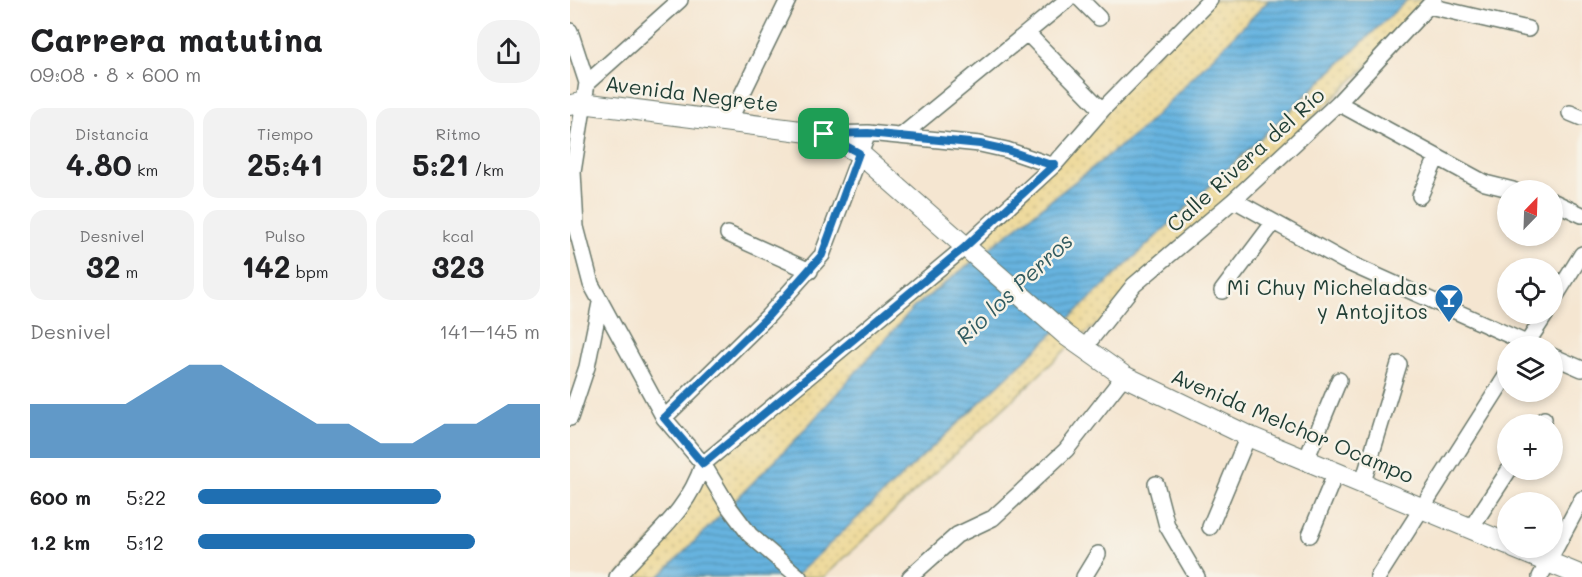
<!DOCTYPE html>
<html lang="es">
<head>
<meta charset="utf-8">
<style>
  :root { --surface:#fff; --page:#f2f2f2; --text:#202124; --muted:#757577; --accent:#1f6fb2 }
  body { margin:0; font-family:Mali,sans-serif; background:var(--page); color:var(--text); height:100vh; display:flex; flex-direction:column; font-size:22px; white-space:nowrap }
  * { box-sizing:border-box; margin:0 }
  p { font-size:20px; color:var(--muted) }
  .icon { flex:none; width:33px; height:33px; fill:none; stroke:currentColor; stroke-width:2; stroke-linecap:round; stroke-linejoin:round }
  .map { position:relative; flex:1; overflow:hidden }
  .panel { display:flex; flex-direction:column; background:var(--surface); width:570px }
  .panel>* { flex:none }
  .needle { width:39px; rotate:23deg }
  .controls { position:absolute; left:927px; top:180px; display:grid; gap:12px }
  .controls a { display:grid; place-items:center; width:66px; height:66px; border-radius:50%; background:var(--surface); box-shadow:0 3px 9px #0003; font-size:30px }
  .pin { position:absolute; display:grid; place-items:center; width:51px; height:51px; color:#fff; margin:-26px; border-radius:12px; box-shadow:0 3px 9px #0006 }
  .round { display:grid; place-items:center; flex:none; width:63px; height:63px; border-radius:24px; background:var(--page) }
  .headline { display:flex; align-items:center; justify-content:space-between; height:102px; padding:0 30px }
  h1 { font-size:33px; font-weight:700; line-height:45px }
  .stats { display:grid; grid-template-columns:repeat(3,1fr); gap:9px; height:102px; padding:6px 30px }
  .stats div { display:grid; align-content:center; border-radius:15px; background:var(--page); text-align:center }
  .stats b { font-size:30px; font-weight:700 }
  .stats small { font-size:16px; font-weight:400 }
  .stats p { font-size:16px }
  .chart { height:168px; padding:12px 30px }
  .chart p { display:flex; justify-content:space-between }
  .chart svg { width:100%; height:108px; margin-top:6px; fill:var(--accent); opacity:.7 }
  ul { padding:0 30px; list-style:none; font-size:20px }
  li { display:grid; grid-template-columns:96px 72px 1fr; align-items:center; height:45px }
  li i { height:15px; border-radius:8px; background:var(--accent) }
  main { display:flex; flex:1; min-height:0 }
  .map>svg:first-child { display:block }
  .sand { fill:url(#sand-dots); stroke:#868c69; stroke-width:1.5 }
  .water { fill:url(#water-rules); stroke:#43788a; stroke-width:1.5 }
  .lines { fill:none; stroke-linecap:round; stroke-linejoin:round }
  .street-casing { stroke:#6a786b; stroke-width:18 }
  .secondary-casing { stroke:#6a786b; stroke-width:22 }
  .street { stroke:#fff; stroke-width:15 }
  .secondary { stroke:#fff; stroke-width:20 }
  .route-casing { stroke:#fff; stroke-width:12 }
  .route { stroke:#1f6fb2; stroke-width:8 }
  .labels { text-anchor:middle; dominant-baseline:central; stroke-width:5; stroke-linejoin:round; paint-order:stroke }
  .street-label { font-size:21px; fill:#1f3d34; stroke:#f7f3e8 }
  .poi-label { font-size:21px; fill:#1f3d34; stroke:#f7f3e8; text-anchor:end }
  .water-label { font-size:22px; font-style:italic; fill:#315b5f; stroke:#f7f3e8 }
</style>
</head>
<body>
<main>
<section class="panel">
<div class="headline"><div><h1>Carrera matutina</h1><p>09:08 · 8 × 600 m</p></div><a class="round"><svg class="icon" aria-label="share" viewBox="0 0 24 24"><path d="M12 15V3M7 8l5-5 5 5M5 13v7h14v-7"/></svg></a></div>
<div class="stats">
<div><p>Distancia</p><b>4.80<small> km</small></b></div>
<div><p>Tiempo</p><b>25:41</b></div>
<div><p>Ritmo</p><b>5:21<small> /km</small></b></div>
</div>
<div class="stats">
<div><p>Desnivel</p><b>32<small> m</small></b></div>
<div><p>Pulso</p><b>142<small> bpm</small></b></div>
<div><p>kcal</p><b>323</b></div>
</div>
<div class="chart"><p><span>Desnivel</span>141–145 m</p>
<svg viewBox="0 0 160 44" preserveAspectRatio="none"><path d="M0 44V22L10 22L20 22L30 22L40 14L50 6L60 6L70 14L80 22L90 30L100 30L110 38L120 38L130 30L140 30L150 22L160 22V44z"/></svg>
</div>
<ul>
<li><b>600 m</b>5:22<i style="width:71%"></i></li>
<li><b>1.2 km</b>5:12<i style="width:81%"></i></li>
</ul>
</section>
<div class="map">
<svg width="1012" height="577" viewBox="0 0 1012 577">
  <defs>
    <pattern id="sand-dots" width="8" height="8" patternUnits="userSpaceOnUse" patternTransform="scale(1.5)"><rect width="8" height="8" fill="#eeda9e"/><path d="M2 2h.1M6 6h.1" fill="none" stroke="#ccbc89" stroke-width="1.8" stroke-linecap="round"/></pattern>
    <pattern id="water-rules" width="6" height="5" patternUnits="userSpaceOnUse" patternTransform="scale(1.5)"><rect width="6" height="5" fill="#67b4e0"/><path d="M0 2.5h6" fill="none" stroke="#5494b6"/></pattern>
  </defs>
  <rect width="100%" height="100%" fill="#f7f3e8"/>
  <filter id="ink" filterUnits="userSpaceOnUse"><feTurbulence type="fractalNoise" baseFrequency=".0167" numOctaves="2"/><feDisplacementMap in="SourceGraphic" scale="12" xChannelSelector="R" yChannelSelector="G"/><feConvolveMatrix kernelMatrix="1 2 1 2 8 2 1 2 1" color-interpolation-filters="sRGB"/></filter>
  <filter id="wash" filterUnits="userSpaceOnUse"><feTurbulence type="fractalNoise" baseFrequency=".008" numOctaves="4" result="noise"/><feDisplacementMap in="SourceGraphic" scale="24" xChannelSelector="R" yChannelSelector="G"/><feGaussianBlur stdDeviation="1.35" result="paint"/><feColorMatrix in="noise" values="0 0 0 0 0 0 0 0 0 0 0 0 0 0 0 0 0 1.4 0 .05"/><feComposite in="paint" operator="in"/></filter>
  <g filter="url(#wash)">
    <rect width="100%" height="100%" fill="#f5e6d1"/>
    <path class="sand" d="M640 0H861L859 6 536 318 505 341 254 577H47L110 510 133 464 395 247Z"/>
    <path class="water" d="M699 0H837L231 571 224 577H89L228 437 343 308 572 129Z"/>
  </g>
  <g filter="url(#ink)">
    <g class="lines">
      <g class="street-casing">
        <path id="street" d="M511 0 529 18
          M859 6 958 29
          M0 31 17 83 3 172 6 227 21 284 94 418 133 464 159 507 180 535 229 577
          M457 33 532 110
          M17 83 110 0
          M768 103 915 183 943 190
          M1000 113 1012 118
          M159 121 218 0
          M256 134 298 133 410 144 437 150 478 164H485L489 158
          M331 136 497 0
          M850 196 867 157
          M664 200 774 261 963 346
          M982 201 1012 215
          M158 234 240 271
          M652 291 704 222
          M982 302 1012 254
          M955 346 976 314
          M514 348 564 285 664 200 768 103 864 0
          M982 356 1012 369
          M0 418 17 367 30 303
          M94 418 198 316 252 255 298 133
          M971 424 974 419
          M736 460 769 380
          M793 482 829 364
          M586 484 597 526 627 577
          M640 527 678 436
          M901 528 939 470
          M740 535 766 472
          M47 577C80 538 117 514 133 464L395 247 485 164 532 110 640 0
          M340 577 387 535 423 518 496 450 554 376
          M514 577 528 554
          M808 577 938 373
          M970 577 1012 499"/>
      </g>
      <g class="secondary-casing">
        <path id="secondary" d="M0 105 12 103 254 134 289 153 497 336 554 376 678 436 938 544
          M944 548 1012 576"/>
      </g>
      <use href="#street" class="street"/>
      <use href="#secondary" class="secondary"/>
    </g>
  </g>
  <g class="lines" filter="url(#ink)">
    <g class="route-casing">
      <path id="route" d="M298 133 410 144 437 150 478 164H485L395 247 133 464 94 418 198 316 252 255 289 153 254 134Z"/>
    </g>
    <use href="#route" class="route"/>
  </g>
  <defs>
    <g id="bar-pin" transform="scale(1.5)"><path d="M0 17L-7.5 6A9.5 9.5 0 1 1 7.5 6Z" fill="#1f6fb2" stroke="#f7f3e8"/><path d="M-6-5H6L.8 .8V4.5H3.5V6h-7V4.5H-.8V.8Z" fill="#fff"/></g>
  </defs>
  <g fill-rule="evenodd">
    <use href="#bar-pin" x="879" y="298"/>
  </g>
  <g class="labels">
    <g class="street-label">
      <text transform="translate(122 93) rotate(7)">Avenida Negrete</text>
      <text transform="translate(675 159) rotate(-42)">Calle Rivera del Río</text>
      <text transform="translate(723 425) rotate(23)">Avenida Melchor Ocampo</text>
    </g>
    <g class="poi-label">
      <text x="858" y="286">Mi Chuy Micheladas<tspan x="858" dy="24">y Antojitos</tspan></text>
    </g>
    <g class="water-label">
      <text transform="translate(444 288) rotate(-43)">Rio los Perros</text>
    </g>
  </g>
</svg>
<div class="controls">
<a><svg class="needle" viewBox="-14 -14 28 28"><path d="M0-13l5 13h-10z" fill="#e53935"/><path d="M0 13l5-13h-10z" fill="#757577"/></svg></a>
<a><svg class="icon" aria-label="locate" viewBox="0 0 24 24"><circle cx="12" cy="12" r="6"/><path d="M12 2v4M12 18v4M2 12h4M18 12h4"/></svg></a>
<a><svg class="icon" aria-label="layers" viewBox="0 0 24 24"><path d="M12 4l9 5-9 5-9-5zM3 14l9 5 9-5"/></svg></a>
<a>+</a>
<a>−</a>
</div>
<div class="pin" style="left:254px;top:134px;background:#1e9e55"><svg class="icon" aria-label="arrive" viewBox="0 0 24 24"><path d="M6 21V4h12l-3 4 3 4H6"/></svg></div>
</div>
</main>
</body>
</html>
